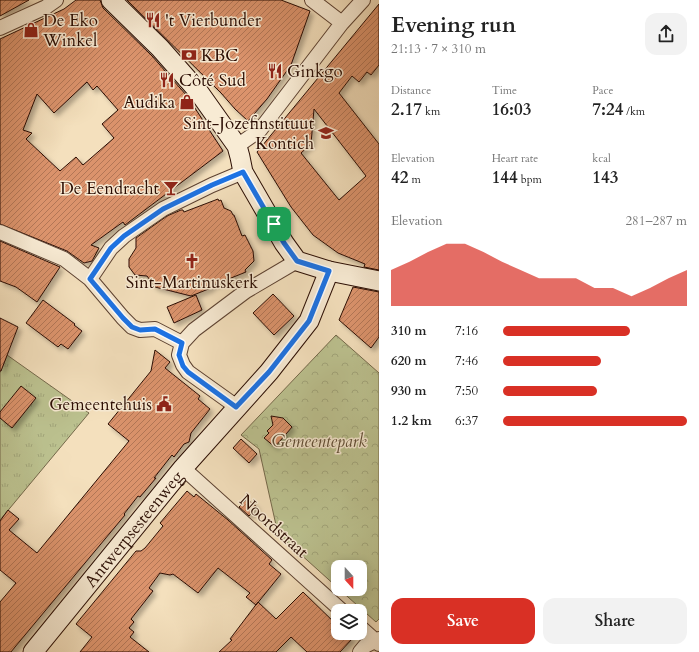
<!DOCTYPE html>
<html lang="en">
<head>
<meta charset="utf-8">
<style>
  :root { --surface:#fff; --page:#f2f2f2; --text:#222; --muted:#767676; --accent:#d93025 }
  body { margin:0; font-family:Cardo,serif; background:var(--page); color:var(--text); height:100vh; display:flex; flex-direction:column; font-size:15px; white-space:nowrap }
  * { box-sizing:border-box; margin:0 }
  p { font-size:13px; color:var(--muted) }
  .icon { flex:none; width:22px; height:22px; fill:none; stroke:currentColor; stroke-width:2; stroke-linecap:round; stroke-linejoin:round }
  .map { position:relative; flex:1; overflow:hidden }
  .sheet { display:flex; flex-direction:column; background:var(--surface); width:320px }
  .sheet>* { flex:none }
  .needle { width:26px; rotate:159deg }
  .tools { position:absolute; left:331px; top:560px; display:grid; gap:8px }
  .tools a { display:grid; place-items:center; width:36px; height:36px; border-radius:8px; background:var(--surface); box-shadow:0 2px 10px #0003; font-size:20px }
  .pin { position:absolute; display:grid; place-items:center; width:34px; height:34px; color:#fff; margin:-17px; border-radius:8px; box-shadow:0 2px 6px #0006 }
  .round { display:grid; place-items:center; flex:none; width:42px; height:42px; border-radius:12px; background:var(--page) }
  .summary { display:flex; align-items:center; justify-content:space-between; height:68px; padding:0 12px }
  h1 { font-size:22px; font-weight:700; line-height:30px }
  .stats { display:grid; grid-template-columns:repeat(3,1fr); gap:6px; height:68px; padding:4px 12px }
  .stats div { display:grid; align-content:center }
  .stats b { font-size:17px; font-weight:700 }
  .stats small { font-size:11px; font-weight:400 }
  .stats p { font-size:11px }
  .chart { height:112px; padding:8px 12px }
  .chart p { display:flex; justify-content:space-between }
  .chart svg { width:100%; height:72px; margin-top:4px; fill:var(--accent); opacity:.7 }
  .cta { display:flex; gap:8px; margin-top:auto; padding:8px 12px }
  .cta a { flex:1; height:46px; border-radius:12px; background:var(--accent); color:#fff; font-size:16px; font-weight:700; line-height:46px; text-align:center }
  .cta a+a { background:var(--page); color:var(--text) }
  ul { padding:0 12px; list-style:none; font-size:13px }
  li { display:grid; grid-template-columns:64px 48px 1fr; align-items:center; height:30px }
  li i { height:10px; border-radius:5px; background:var(--accent) }
  main { display:flex; flex:1; min-height:0 }
  .map>svg:first-child { display:block }
  .grass { fill:url(#grass-tufts); stroke:#74684a }
  .park { fill:url(#park-crowns); stroke:#74684a }
  .building { fill:url(#building-hatch); stroke:#2b0d03; fill-rule:evenodd; filter:url(#shadow) }
  .lines { fill:none; stroke-linecap:round; stroke-linejoin:round }
  .street-casing { stroke:#5d4232; stroke-width:16 }
  .secondary-casing { stroke:#2b0d03; stroke-width:21 }
  .street { stroke:#f8ebd4; stroke-width:14 }
  .secondary { stroke:#f8ebd4; stroke-width:19 }
  .route-casing { stroke:#fff; stroke-width:8 }
  .route { stroke:#1a73e8; stroke-width:5 }
  .labels { text-anchor:middle; dominant-baseline:central; stroke-width:3; stroke-linejoin:round; paint-order:stroke }
  .poi-label { font-size:17px; fill:#2b0d03; stroke:#f8ebd4; text-anchor:start }
  .park-label { font-size:17px; font-style:italic; fill:#5e4c34; stroke:#f8ebd4 }
  .street-label { font-size:17px; fill:#2b0d03; stroke:#f8ebd4 }
</style>
</head>
<body>
<main>
<div class="map">
<svg width="379" height="652" viewBox="0 0 379 652">
  <defs>
    <pattern id="grass-tufts" width="24" height="20" patternUnits="userSpaceOnUse"><rect width="24" height="20" fill="#bcc290"/><path d="M3 7l-1-3M5 7V3M7 7l1-3M15 17l-1-3M17 17v-4M19 17l1-3" fill="none" stroke="#a2a67b"/></pattern>
    <pattern id="park-crowns" width="20" height="18" patternUnits="userSpaceOnUse"><rect width="20" height="18" fill="#bcc290"/><path d="M2 6a3 3 0 1 1 6 0M12 15a3 3 0 1 1 6 0" fill="none" stroke="#a2a67b"/></pattern>
    <pattern id="building-hatch" width="6" height="6" patternUnits="userSpaceOnUse"><rect width="6" height="6" fill="#db936c"/><path d="M-1 1l2-2M0 6l6-6M5 7l2-2" fill="none" stroke="#b27657"/></pattern>
    <filter id="shadow"><feDropShadow dx="3.5" dy="3.5" stdDeviation="2" flood-color="#0004"/></filter>
  </defs>
  <rect width="100%" height="100%" fill="#f4e0bd"/>
  <filter id="stains"><feTurbulence type="fractalNoise" baseFrequency=".005" numOctaves="4"/><feColorMatrix values="0 0 0 0 .2 0 0 0 0 .09 0 0 0 0 .02 0 0 0 .5 -.17"/></filter>
  <radialGradient id="worn" r=".72"><stop offset=".6" stop-color="#630" stop-opacity="0"/><stop offset="1" stop-color="#630" stop-opacity=".3"/></radialGradient>
  <path class="grass" d="M7 355 89 413 0 520V373Z"/>
  <path class="park" d="M336 335 379 373V619L376 622 339 589H360V567H338V588L278 534 259 449 241 435Z"/>
  <path class="building" d="M0 0H29L0 16Z
    M76 0H100L103 8 152 56 187 96 223 151 125 225 123 222 91 245 99 248 92 261 84 263 67 251 0 224V39L64 9ZM87 82 93 90 97 86 118 110 102 124 114 138 83 165 76 157 60 171 26 139 32 133 23 130 37 94 54 113Z
    M127 0H281L310 11 291 65 267 99 248 121 235 109 221 93Z
    M379 4V65L371 75 367 72 359 82 352 76 339 93 379 144V270L364 267 365 264 338 253 313 235 291 207 257 152ZM314 109 366 176 339 200 301 153 311 144Z
    M218 199 219 201 221 200 224 208 231 211 233 215H234L242 236 245 235 253 251 254 261 245 270 246 272 211 286V288L191 296 155 287 147 276 135 275 129 267V259L136 248V238L167 216 181 210H183L184 212Z
    M0 241 60 267 37 302 16 287 0 281Z
    M353 287 379 292V337L371 348 339 320Z
    M273 294 294 316 274 335 253 313Z
    M196 295 202 310 174 323 167 307Z
    M43 300 75 324 74 325 82 331 68 349 61 344 58 347 26 323Z
    M0 318 18 327 1 371H0Z
    M155 350 170 362 165 368 200 396 198 399 210 409 191 433 189 442 184 444 174 457 172 455 154 478H156L140 497 138 496 124 514 125 515 15 647 11 652H0V602L16 583 0 570V521L8 510 19 519 9 530 37 553 129 441 108 424 151 371Z
    M21 386 36 398 12 428 0 418V412Z
    M271 416 283 418 292 427 275 447 264 438 269 433 267 431 273 425Z
    M241 439 257 454 249 463 233 448Z
    M187 491 194 497 196 494 228 520 272 560 269 564 281 574 256 605 246 597 250 593 218 568 198 593 173 574 170 575 160 573 149 588 153 591 131 619 134 622 129 628 134 632 130 637 149 652H80L92 637 76 624 136 551H141L145 548 163 526 160 523Z
    M247 499 257 507 249 516 239 507Z
    M303 592 338 626V633H345L352 639 340 652H307L291 637 276 652H219L232 640 230 639 258 602 276 619Z"/>
  <g class="lines">
    <g class="street-casing">
      <path id="street" d="M312 0 342 23
        M0 28 46 7 56 0
        M237 146 260 130 342 23 363 0
        M0 232 64 259 90 279 123 318 132 327 140 330 155 329 182 343
        M90 279 111 248 124 236 163 209 212 185 243 172
        M237 407 188 372 183 365 179 355 182 343 194 330 246 291 297 261
        M183 468 342 611
        M360 627 379 644
        M360 652 365 646 379 639"/>
    </g>
    <g class="secondary-casing">
      <g id="secondary">
        <path d="M111 0 160 48 198 91 237 146 240 157 243 172 284 243 297 261 329 271 379 281"/>
        <path id="s1" d="M33 652 183 468 269 372 309 321 329 271"/>
      </g>
    </g>
    <use href="#street" class="street"/>
    <use href="#secondary" class="secondary"/>
  </g>
  <g class="lines">
    <g class="route-casing">
      <path id="route" d="M243 172 284 243 297 261 329 271 309 321 269 372 236 407 188 372 183 366 179 355 182 343 155 329 140 330 132 327 123 318 90 279 111 248 124 236 163 209 212 185Z"/>
    </g>
    <use href="#route" class="route"/>
  </g>
  <defs>
    <g id="restaurant-bare" transform="scale(1.2)"><path d="M-5-6h1v4h1v-4h1v4h1v-4h1v5L-1.5 .5V6h-2V.5L-5-1ZM5-6V6H3V1.5H1.5Q1.5-4 5-6Z" fill="#8f2418" stroke="#f8ebd4" stroke-width="2.5" paint-order="stroke"/></g>
    <g id="shop-bare" transform="scale(1.2)"><path d="M-5-2.5h2.3a2.7 3.5 0 0 1 5.4 0H5L5.5 6h-11ZM-1.5-2.5h3a1.5 2.3 0 0 0-3 0Z" fill="#8f2418" stroke="#f8ebd4" stroke-width="2.5" paint-order="stroke"/></g>
    <g id="bank-bare" transform="scale(1.2)"><path d="M-6-4H6V4H-6ZM0-2.3a2.3 2.3 0 1 0 0 4.6a2.3 2.3 0 1 0 0-4.6Z" fill="#8f2418" stroke="#f8ebd4" stroke-width="2.5" paint-order="stroke"/></g>
    <g id="school-bare" transform="scale(1.2)"><path d="M0-5L7-2L0 1L-7-2ZM-4 1L0 2.5L4 1V4Q0 6-4 4Z" fill="#8f2418" stroke="#f8ebd4" stroke-width="2.5" paint-order="stroke"/></g>
    <g id="bar-bare" transform="scale(1.2)"><path d="M-6-5H6L.8 .8V4.5H3.5V6h-7V4.5H-.8V.8Z" fill="#8f2418" stroke="#f8ebd4" stroke-width="2.5" paint-order="stroke"/></g>
    <g id="church-bare" transform="scale(1.2)"><path d="M-1.2-6h2.4v3.5h3.3v2.4h-3.3V6h-2.4V-.1h-3.3v-2.4h3.3Z" fill="#8f2418" stroke="#f8ebd4" stroke-width="2.5" paint-order="stroke"/></g>
    <g id="civic-bare" transform="scale(1.2)"><path d="M-.6-6.5H3V-4.5H.6V-3L4-1V1h2V6H-6V1h2V-1L-.6-3ZM-1.2 2.5V6h2.4V2.5Z" fill="#8f2418" stroke="#f8ebd4" stroke-width="2.5" paint-order="stroke"/></g>
  </defs>
  <g fill-rule="evenodd">
    <use href="#restaurant-bare" x="153" y="20"/>
    <use href="#shop-bare" x="31" y="30"/>
    <use href="#bank-bare" x="189" y="55"/>
    <use href="#restaurant-bare" x="275" y="71"/>
    <use href="#restaurant-bare" x="167" y="80"/>
    <use href="#shop-bare" x="187" y="102"/>
    <use href="#school-bare" x="326" y="133"/>
    <use href="#bar-bare" x="171" y="188"/>
    <use href="#church-bare" x="192" y="261"/>
    <use href="#civic-bare" x="164" y="404"/>
  </g>
  <g class="labels">
    <g class="poi-label">
      <text x="43" y="20">De Eko<tspan x="43" dy="20">Winkel</tspan></text>
      <text x="165" y="20">'t Vierbunder</text>
      <text x="201" y="55">KBC</text>
      <text x="287" y="71">Ginkgo</text>
      <text x="179" y="80">Côté Sud</text>
      <text x="175" y="102" text-anchor="end">Audika</text>
      <text x="314" y="123" text-anchor="end">Sint-Jozefinstituut<tspan x="314" dy="20">Kontich</tspan></text>
      <text x="159" y="188" text-anchor="end">De Eendracht</text>
      <text x="192" y="282" text-anchor="middle">Sint-Martinuskerk</text>
      <text x="152" y="404" text-anchor="end">Gemeentehuis</text>
    </g>
    <g class="park-label">
      <text x="319" y="441">Gemeentepark</text>
    </g>
    <g class="street-label">
      <text transform="translate(274 526) rotate(42)">Noordstraat</text>
      <text stroke="none"><textPath href="#s1" startOffset="159">Antwerpsesteenweg</textPath></text>
    </g>
  </g>
  <rect width="100%" height="100%" filter="url(#stains)"/>
  <rect width="100%" height="100%" fill="url(#worn)"/>
</svg>
<div class="tools">
<a><svg class="needle" viewBox="-14 -14 28 28"><path d="M0-13l5 13h-10z" fill="#e53935"/><path d="M0 13l5-13h-10z" fill="#767676"/></svg></a>
<a><svg class="icon" aria-label="layers" viewBox="0 0 24 24"><path d="M12 4l9 5-9 5-9-5zM3 14l9 5 9-5"/></svg></a>
</div>
<div class="pin" style="left:274px;top:224px;background:#1e9e55"><svg class="icon" aria-label="arrive" viewBox="0 0 24 24"><path d="M6 21V4h12l-3 4 3 4H6"/></svg></div>
</div>
<section class="sheet">
<div class="summary"><div><h1>Evening run</h1><p>21:13 · 7 × 310 m</p></div><a class="round"><svg class="icon" aria-label="share" viewBox="0 0 24 24"><path d="M12 15V3M7 8l5-5 5 5M5 13v7h14v-7"/></svg></a></div>
<div class="stats">
<div><p>Distance</p><b>2.17<small> km</small></b></div>
<div><p>Time</p><b>16:03</b></div>
<div><p>Pace</p><b>7:24<small> /km</small></b></div>
</div>
<div class="stats">
<div><p>Elevation</p><b>42<small> m</small></b></div>
<div><p>Heart rate</p><b>144<small> bpm</small></b></div>
<div><p>kcal</p><b>143</b></div>
</div>
<div class="chart"><p><span>Elevation</span>281–287 m</p>
<svg viewBox="0 0 160 44" preserveAspectRatio="none"><path d="M0 44V22L10 17L20 11L30 6L40 6L50 11L60 17L70 22L80 27L90 27L100 27L110 33L120 33L130 38L140 33L150 27L160 22V44z"/></svg>
</div>
<ul>
<li><b>310 m</b>7:16<i style="width:69%"></i></li>
<li><b>620 m</b>7:46<i style="width:53%"></i></li>
<li><b>930 m</b>7:50<i style="width:51%"></i></li>
<li><b>1.2 km</b>6:37<i style="width:100%"></i></li>
</ul>
<div class="cta"><a>Save</a><a>Share</a></div>
</section>
</main>
</body>
</html>
